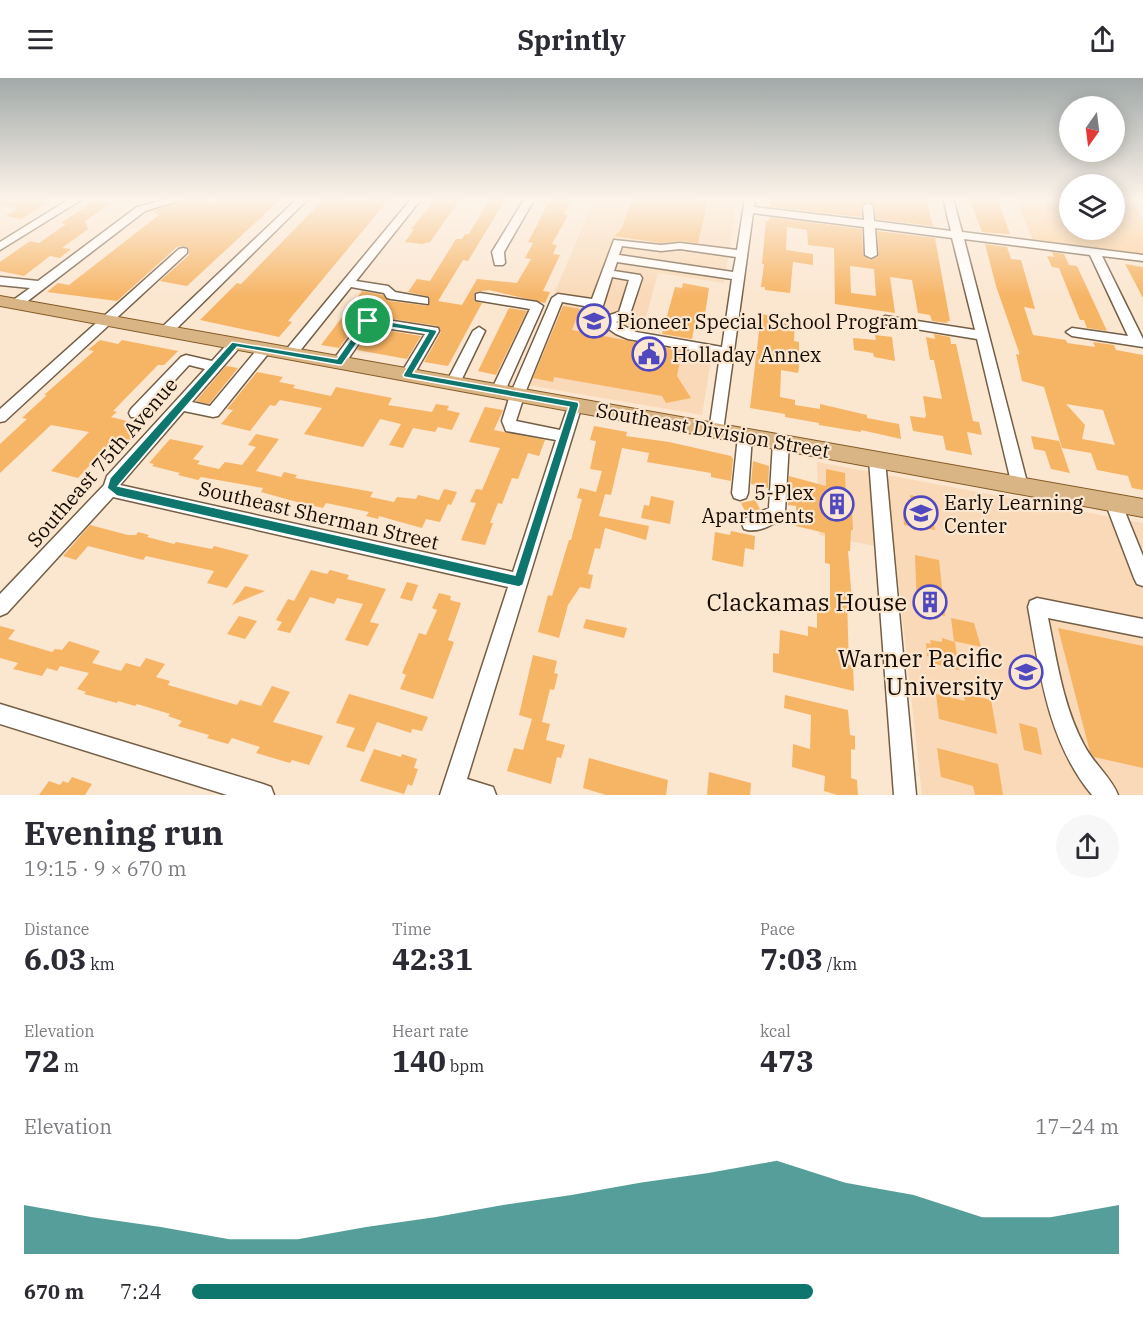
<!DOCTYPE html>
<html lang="en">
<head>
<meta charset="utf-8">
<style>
  :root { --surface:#fff; --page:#f7f7f7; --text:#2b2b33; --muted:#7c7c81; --accent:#0f766e }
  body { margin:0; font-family:"IBM Plex Serif",serif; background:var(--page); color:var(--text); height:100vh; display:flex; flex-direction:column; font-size:22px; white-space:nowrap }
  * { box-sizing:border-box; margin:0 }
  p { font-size:20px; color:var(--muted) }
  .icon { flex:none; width:33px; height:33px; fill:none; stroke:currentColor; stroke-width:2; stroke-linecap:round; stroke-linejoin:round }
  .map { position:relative; height:717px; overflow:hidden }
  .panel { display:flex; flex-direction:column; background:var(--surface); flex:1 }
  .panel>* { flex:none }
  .needle { width:39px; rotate:194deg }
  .buttons { position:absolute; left:1059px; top:18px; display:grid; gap:12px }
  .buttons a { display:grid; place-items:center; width:66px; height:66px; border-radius:50%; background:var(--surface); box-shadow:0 3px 15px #0003; font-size:30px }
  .pin { position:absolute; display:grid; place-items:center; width:51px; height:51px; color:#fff; margin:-26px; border:3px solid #fff; border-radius:50%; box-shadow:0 2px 6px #0007 }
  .round { display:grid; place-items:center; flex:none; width:63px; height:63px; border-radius:32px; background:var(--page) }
  .head { display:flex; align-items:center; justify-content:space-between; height:102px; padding:0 24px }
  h1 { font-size:33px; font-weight:700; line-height:45px }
  .figures { display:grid; grid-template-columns:repeat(3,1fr); gap:9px; height:102px; padding:6px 24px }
  .figures div { display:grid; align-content:center }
  .figures b { font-size:30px; font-weight:700 }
  .figures small { font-size:16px; font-weight:400 }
  .figures p { font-size:16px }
  .chart { height:168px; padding:12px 24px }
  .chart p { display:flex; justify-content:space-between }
  .chart svg { width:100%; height:108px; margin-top:6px; fill:var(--accent); opacity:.7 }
  ul { padding:0 24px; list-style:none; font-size:20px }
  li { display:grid; grid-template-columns:96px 72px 1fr; align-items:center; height:45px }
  li i { height:15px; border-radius:8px; background:var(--accent) }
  header { display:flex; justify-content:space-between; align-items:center; height:78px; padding:0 24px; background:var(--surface); font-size:27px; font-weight:700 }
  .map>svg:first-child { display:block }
  .built { fill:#f9d9b7 }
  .green { fill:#fdce98 }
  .building { fill:#f6b465; fill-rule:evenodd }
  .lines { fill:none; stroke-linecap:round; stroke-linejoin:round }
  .minor-casing { stroke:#745e45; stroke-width:3 }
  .major-casing { stroke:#845a24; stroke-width:2 }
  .minor { fill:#fff; fill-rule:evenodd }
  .major { fill:#d9b586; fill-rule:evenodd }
  .route { fill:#0f766e; stroke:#fff; stroke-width:1.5; fill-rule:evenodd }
  .labels { text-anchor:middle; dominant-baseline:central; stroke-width:4.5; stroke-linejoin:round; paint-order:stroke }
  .poi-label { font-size:20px; fill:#150d04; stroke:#fbe6d0; text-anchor:start }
  .street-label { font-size:20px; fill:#150d04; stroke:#fbe6d0 }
  .near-poi-label { font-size:24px; fill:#150d04; stroke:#fbe6d0; text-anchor:end }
</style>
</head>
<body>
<header><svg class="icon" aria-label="menu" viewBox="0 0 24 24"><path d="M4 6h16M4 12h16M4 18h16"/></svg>Sprintly<svg class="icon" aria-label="share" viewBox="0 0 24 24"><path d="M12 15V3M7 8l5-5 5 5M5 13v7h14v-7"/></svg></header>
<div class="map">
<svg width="1143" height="717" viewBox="0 0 1143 717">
  <rect width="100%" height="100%" fill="#fbe6d0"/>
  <path class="built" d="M595 120H737L724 205 658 195 641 257 713 269 702 337 516 305Z
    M817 384 1143 445V717H922L895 472 819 457Z"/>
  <path class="green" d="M1015 120H1069L1070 152H1114L1115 120H1130L1143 141V176L1033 163Z"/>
  <path class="building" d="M0 120H50L48 121 50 123 22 141 6 138 18 130 0 127Z
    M189 120H208L209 127 222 120H282L187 208 160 203 189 177V170L182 168 177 169 117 223 47 214 58 205 69 207 159 137 153 133Z
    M325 120 370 123 373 120H390L288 243 292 244 279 259 200 242 237 205 241 206Z
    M437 120H461L430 164 422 166 405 164 414 151H411Z
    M490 120H504L505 122 468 183 463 182 438 223 462 227 477 201 517 205 531 181 525 180 533 165 528 164 551 120H572L564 137H568L552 166 557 167 553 176 560 177 543 213 550 214 545 225 489 212 475 214 474 223 482 225 448 288 424 284 441 254 438 248 367 237 362 239 339 270 321 267 362 213 383 217 390 223 429 228 430 219 408 214 417 201 430 203 456 161H462L465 156H469Z
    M633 120 708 122 698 165 680 163 661 165 614 158 621 152Z
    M771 120H892L914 122 913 120H926L933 148 876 141 875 128 869 123 861 128 862 139 770 129Z
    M969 120H997L1010 156 982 154Z
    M95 122 111 125 85 143 88 151 62 170 71 171 60 180 50 178 24 198 0 193V184L30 163 39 165 66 146 61 145Z
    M769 139 862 151 863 177 870 182 879 178 877 153 935 160 950 243H947L948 245 932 243 930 237 918 235 912 202 890 199 895 235 835 226 834 170 808 167 807 152 787 149 786 172 813 176V187L793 184 790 215 765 212V209H761L764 186H762L766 143H769ZM850 188 874 191 876 218 851 215Z
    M985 166 1007 169 1011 181 1021 182 1035 231 1024 229 1033 257 1066 262 1067 265 1095 269 1093 264 1114 267 1116 272 1143 277V412L1132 410 1128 398 1097 392 1091 375 1062 370 1044 309 1022 303 1016 276 1019 277V274L996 208ZM1066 326 1103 332 1115 367 1082 361 1085 347Z
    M1052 174 1064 176 1069 187 1077 188 1107 253 1087 250 1084 242H1080L1059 190 1052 189 1047 178 1054 179Z
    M1125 186 1143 189V220Z
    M683 205 709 210 705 236 697 234 692 261 662 256 675 209 682 210Z
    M563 228 580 231 572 252 682 273 677 298 691 320 666 325 662 318 554 299 553 304 533 300Z
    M509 230 527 233 496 297 478 293Z
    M761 236 795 241 794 263 799 264V290L798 295 781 292 780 319 795 322V327L820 331V326L867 337V340L899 346 901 361 861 352V354L819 347V345L785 339V336L750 330Z
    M372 250 421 258 407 281 357 272Z
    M934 256 950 259 951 266H956L973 343 979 344 982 357 967 354 972 377 946 372 943 358 913 353 910 338 925 340 926 337 923 318 942 321 934 282H930L926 259 935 261Z
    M875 257 892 259 895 283 874 279 873 275 854 272 853 260 876 262Z
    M100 262 118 266 122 262 178 273 164 287H158L113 333 117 334 111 339 143 347 129 363 115 360 78 400 51 393 89 354 51 347 0 395V366L27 341 22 340 47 317H44L94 273 88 272Z
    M226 288 238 290 209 326 196 323Z
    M257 294 283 299 279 304 295 307 293 310 331 318 336 309 392 320 388 327 432 334 436 326 449 328 447 332 460 335 452 352 438 349 435 354 413 350 403 370 389 367 401 346 380 341 363 369 304 356 322 330 280 322 275 328 270 327 250 353 221 346 233 332 227 331Z
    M485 329 503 332 494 352 545 362 539 378 528 375 518 401 512 400 502 426 498 425 490 445H493L485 467 461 462 476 425 470 424 476 411 482 412 500 370 469 364Z
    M594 348 627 354 626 358 669 364 731 378 733 381 731 403 711 399V395L647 384 649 375 622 370 611 417 605 416 599 438 649 448 646 462 605 450 600 471 595 470 588 496 593 497 590 511 580 509 568 527 559 560 538 554 548 517 552 518 569 462H571L582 421 577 420 580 410 596 414 602 393 590 391 596 363 590 362Z
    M256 356 279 361 256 393 281 399 284 394 297 397 295 400 373 414 370 419 394 424 397 419 416 421 418 417 439 422 444 411 457 414 451 427 448 426 440 444 426 441 422 450 379 438 378 441 366 438 369 434 326 425 323 430 297 424 261 414 263 410 201 399 198 402 178 397 180 395 152 388 154 386 149 385 170 361 204 368 193 381 200 383 197 386 219 391 225 384 242 387 256 369 248 367Z
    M1031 358 1059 363 1070 395 1051 391 1045 373 1034 371Z
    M753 383 769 388 768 410 751 406Z
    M826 391 845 395 846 419H849V432L852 433 853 452H851L850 473H848L852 523 847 522 849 587 853 588 854 613 773 594V575L779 576 780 552 808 558V548L817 550V525L830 528V486L825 485V455L796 448V428L788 427V416L793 415 788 414 789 398 826 408Z
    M910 417 930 421 935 452 904 447 903 434 910 436 908 421 911 422Z
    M651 418 674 423 670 446 641 440 644 427 649 428Z
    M755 422 760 431 747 437 741 425Z
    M90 447 128 457H136L138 454 149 457 147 459 174 466 176 464 212 471 214 468 249 477 227 510 207 505 214 493 146 478 143 482 88 468 76 482 63 478Z
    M731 453 755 458 754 472 745 470 743 489 712 482 715 454 730 457Z
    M915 477 939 482 945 538 917 532Z
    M311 492 327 496 330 492 349 497 347 501 386 511 370 544 379 546 368 568 345 562 363 526 337 520 334 526 310 519 290 555 277 552 282 544 276 542 288 521 294 523Z
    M407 504 418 507 412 523 400 520Z
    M245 508 265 513 232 527Z
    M439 515 451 518 450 522 461 525 448 562 454 564 433 621 400 611 406 597 402 595 419 555 426 557 437 532 432 530Z
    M239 538 257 543 245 561 227 556Z
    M951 540 974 545 981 569 954 563Z
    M586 541 627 550 624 560 583 550Z
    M0 548 15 552 8 561 52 574 55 571 62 572 69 563 100 573 92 585 121 593 126 585 140 589 146 580 165 586 156 599 170 603 168 607 237 627 240 622 261 628 272 608 290 614 273 644 323 658 309 687 292 682 290 685 256 675 260 669 232 660 228 666 207 660 209 657 178 648 182 643 168 638 170 636 137 626 135 628 118 623 117 625 84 616 86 614 77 611 89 595 60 588 57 593 47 590 42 598 13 591 18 585 0 580Z
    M1058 550 1143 568V690L1094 679 1090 674Z
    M942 560 955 564 959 592 932 585 931 579 927 578 926 565 931 566 930 562 942 564Z
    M533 577 557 583 554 595 558 596 554 612 550 611 542 644 550 646 546 662 565 667 561 680 557 679 551 706 507 693 514 670 523 672 532 641 519 637Z
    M963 615 991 622 997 656 939 641 936 616 965 623Z
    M349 616 388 627 428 639 422 653 412 651 411 655 377 644 364 674 346 669 355 650 336 645Z
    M785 617 848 632 850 657 855 658V672L851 671V700L857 702 858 717H837L824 713 825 698 792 689 793 666 810 671 811 637 784 630Z
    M1019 645 1037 650 1042 677 1024 672Z
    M937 670 998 686 1003 717H975L973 708 941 699Z
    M374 671 401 679 402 676 417 681 414 690 418 691 412 708 408 706 404 716 360 703Z
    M589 680 668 702 666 717H606L583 710Z
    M709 694 751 705 750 717H707Z
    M72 699 92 706 85 717H39L49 703 60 707 63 703 68 705Z"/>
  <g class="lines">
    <g class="minor-casing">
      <path id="minor" d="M71 120H84L0 172V164Z
        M171 120H187L145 133 20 229H12L10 226 12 223 30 210 0 207V199L38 203 137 129Z
        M298 120H309L171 256H161L160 253 161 250Z
        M412 120H422L356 203 388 208 395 214 428 220V226L391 221 387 220 384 215 351 209 295 279H285L283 276 285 273Z
        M525 120H535L504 174 505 185 503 187H495L492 174Z
        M745 120H755L754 129 864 142 863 128 868 125 873 128 874 143 951 153 943 120H953L962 154 1143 177V183L1102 178 1143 261V269L1072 258 1066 254 1072 250 1128 258 1090 177 964 161 1028 408 1026 413 1020 415 1014 413 1012 408 977 261 885 246 879 242 885 238 975 252 952 160 875 150 877 177 871 180 865 177 864 149 753 135 723 353 721 357H711L709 353 720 277 628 261 616 256 590 238 588 235 590 229 562 224 525 315 516 343 560 352 570 323H580L582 327 467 701 493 709 496 717H440L508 509 113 419 7 535 0 538V516L104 407 107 398 205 291 189 287 141 339H131L129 335 131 331 181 279 186 277 212 283 230 263 235 262 242 266 240 269 192 324 210 328 260 268 265 267 272 271 218 338 213 339 184 333 120 407 513 494 556 362 506 353 502 343 510 317 552 220 558 216 592 221 614 162 661 167 680 165 737 172ZM622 168 661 173 680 171 736 179 733 194 619 177ZM617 184 732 201 722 269 636 254 616 244 630 236 642 200 640 197 614 193ZM612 199 629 202 619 234 607 238 601 234Z
        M183 170 187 171V175L5 343 0 344V331L179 171Z
        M480 215 537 224 543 228 505 313 498 318 491 313 530 231 476 222V216Z
        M368 239 438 250 439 253 412 300H402L400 297 425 256 371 248 344 287H334L332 284 334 281 364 240Z
        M479 249 485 253 460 305 453 310 448 308 446 305 473 253Z
        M745 352 750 354 752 358 748 415 746 420 740 422 734 420 732 415 738 358 740 354Z
        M781 358 786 360 789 364 785 434C779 446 757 456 744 451L742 446 744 441 769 430 773 364 776 360Z
        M877 376 882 378 885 382 916 717H894L869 382 872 378Z
        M1113 417 1119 419 1121 424 1143 478V508L1137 506 1134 500 1105 424 1107 419Z
        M1037 520 1143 541V559L1048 540C1057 583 1063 628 1084 667 1093 685 1111 699 1118 717H1092C1048 664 1040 595 1028 529L1030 523Z
        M0 626 263 706 271 709 274 717H227L0 646Z"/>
    </g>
    <g class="major-casing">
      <path id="major" d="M0 218 1143 421V439L0 228Z"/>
    </g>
    <use href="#minor" class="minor"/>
    <use href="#major" class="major"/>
  </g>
  <linearGradient id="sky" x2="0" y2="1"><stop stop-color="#a1a9a8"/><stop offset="0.55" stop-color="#fdf4ea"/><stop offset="1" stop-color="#fdf4ea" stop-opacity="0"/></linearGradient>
  <rect width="1143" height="220" fill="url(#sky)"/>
  <path class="route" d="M368 240 436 252 437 254 413 295 578 324 579 327 523 507 519 509 117 418 107 410 110 400 232 264 337 281 365 241ZM370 246 428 255 403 297 404 299 569 329 515 497 118 408 237 269 339 287H342Z"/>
  <defs>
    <g id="school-ring" transform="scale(1.725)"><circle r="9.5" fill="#fbe6d0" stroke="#4f48bf" stroke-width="1.5"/><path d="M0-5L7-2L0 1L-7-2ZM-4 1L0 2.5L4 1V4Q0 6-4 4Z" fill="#4f48bf"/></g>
    <g id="civic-ring" transform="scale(1.725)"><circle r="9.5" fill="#fbe6d0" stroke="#4f48bf" stroke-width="1.5"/><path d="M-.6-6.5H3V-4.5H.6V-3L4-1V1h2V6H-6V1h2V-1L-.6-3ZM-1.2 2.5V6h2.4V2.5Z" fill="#4f48bf"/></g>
    <g id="building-ring" transform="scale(1.725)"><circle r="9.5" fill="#fbe6d0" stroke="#4f48bf" stroke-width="1.5"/><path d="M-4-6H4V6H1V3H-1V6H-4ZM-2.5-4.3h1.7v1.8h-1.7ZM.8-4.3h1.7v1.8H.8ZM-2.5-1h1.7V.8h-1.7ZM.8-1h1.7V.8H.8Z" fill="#4f48bf"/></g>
    <g id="university-ring" transform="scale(1.725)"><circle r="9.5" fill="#fbe6d0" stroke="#4f48bf" stroke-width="1.5"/><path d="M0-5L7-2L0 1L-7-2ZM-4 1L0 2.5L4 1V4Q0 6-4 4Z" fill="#4f48bf"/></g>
  </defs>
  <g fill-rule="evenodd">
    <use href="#school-ring" x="594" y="243"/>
    <use href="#civic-ring" x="649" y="276"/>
    <use href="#building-ring" x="837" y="426"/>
    <use href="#school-ring" x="921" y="435"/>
    <use href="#building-ring" x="930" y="524"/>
    <use href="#university-ring" x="1026" y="594"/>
  </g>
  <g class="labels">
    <g class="poi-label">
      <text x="617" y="243">Pioneer Special School Program</text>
      <text x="672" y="276">Holladay Annex</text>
      <text x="814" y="414" text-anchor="end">5-Plex<tspan x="814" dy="23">Apartments</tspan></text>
      <text x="944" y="424">Early Learning<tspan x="944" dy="23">Center</tspan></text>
    </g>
    <g class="street-label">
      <text transform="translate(713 352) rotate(10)">Southeast Division Street</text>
      <text transform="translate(102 384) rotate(-49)">Southeast 75th Avenue</text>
      <text transform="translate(319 437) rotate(13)">Southeast Sherman Street</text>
    </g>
    <g class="near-poi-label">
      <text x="907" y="524">Clackamas House</text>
      <text x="1003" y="580">Warner Pacific<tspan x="1003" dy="28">University</tspan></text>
    </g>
  </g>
</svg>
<div class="buttons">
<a><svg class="needle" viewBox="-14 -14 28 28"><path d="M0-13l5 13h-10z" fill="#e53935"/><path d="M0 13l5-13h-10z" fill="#7c7c81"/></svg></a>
<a><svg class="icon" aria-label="layers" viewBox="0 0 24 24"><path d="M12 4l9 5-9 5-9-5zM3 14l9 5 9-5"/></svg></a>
</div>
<div class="pin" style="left:368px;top:243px;background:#1e9e55"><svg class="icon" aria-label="arrive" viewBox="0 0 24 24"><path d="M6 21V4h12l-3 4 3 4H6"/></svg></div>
</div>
<section class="panel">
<div class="head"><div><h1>Evening run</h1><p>19:15 · 9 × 670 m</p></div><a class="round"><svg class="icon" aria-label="share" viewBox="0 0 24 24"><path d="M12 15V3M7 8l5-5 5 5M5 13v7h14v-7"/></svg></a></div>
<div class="figures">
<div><p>Distance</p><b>6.03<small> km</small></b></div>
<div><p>Time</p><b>42:31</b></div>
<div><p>Pace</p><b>7:03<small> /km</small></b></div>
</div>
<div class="figures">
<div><p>Elevation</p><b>72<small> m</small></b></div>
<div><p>Heart rate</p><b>140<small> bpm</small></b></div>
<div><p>kcal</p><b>473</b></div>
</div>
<div class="chart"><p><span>Elevation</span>17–24 m</p>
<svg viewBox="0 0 160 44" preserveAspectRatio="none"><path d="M0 44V24L10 29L20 33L30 38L40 38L50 33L60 29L70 24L80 20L90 15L100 11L110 6L120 15L130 20L140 29L150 29L160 24V44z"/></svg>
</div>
<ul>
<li><b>670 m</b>7:24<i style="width:67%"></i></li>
</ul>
</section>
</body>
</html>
